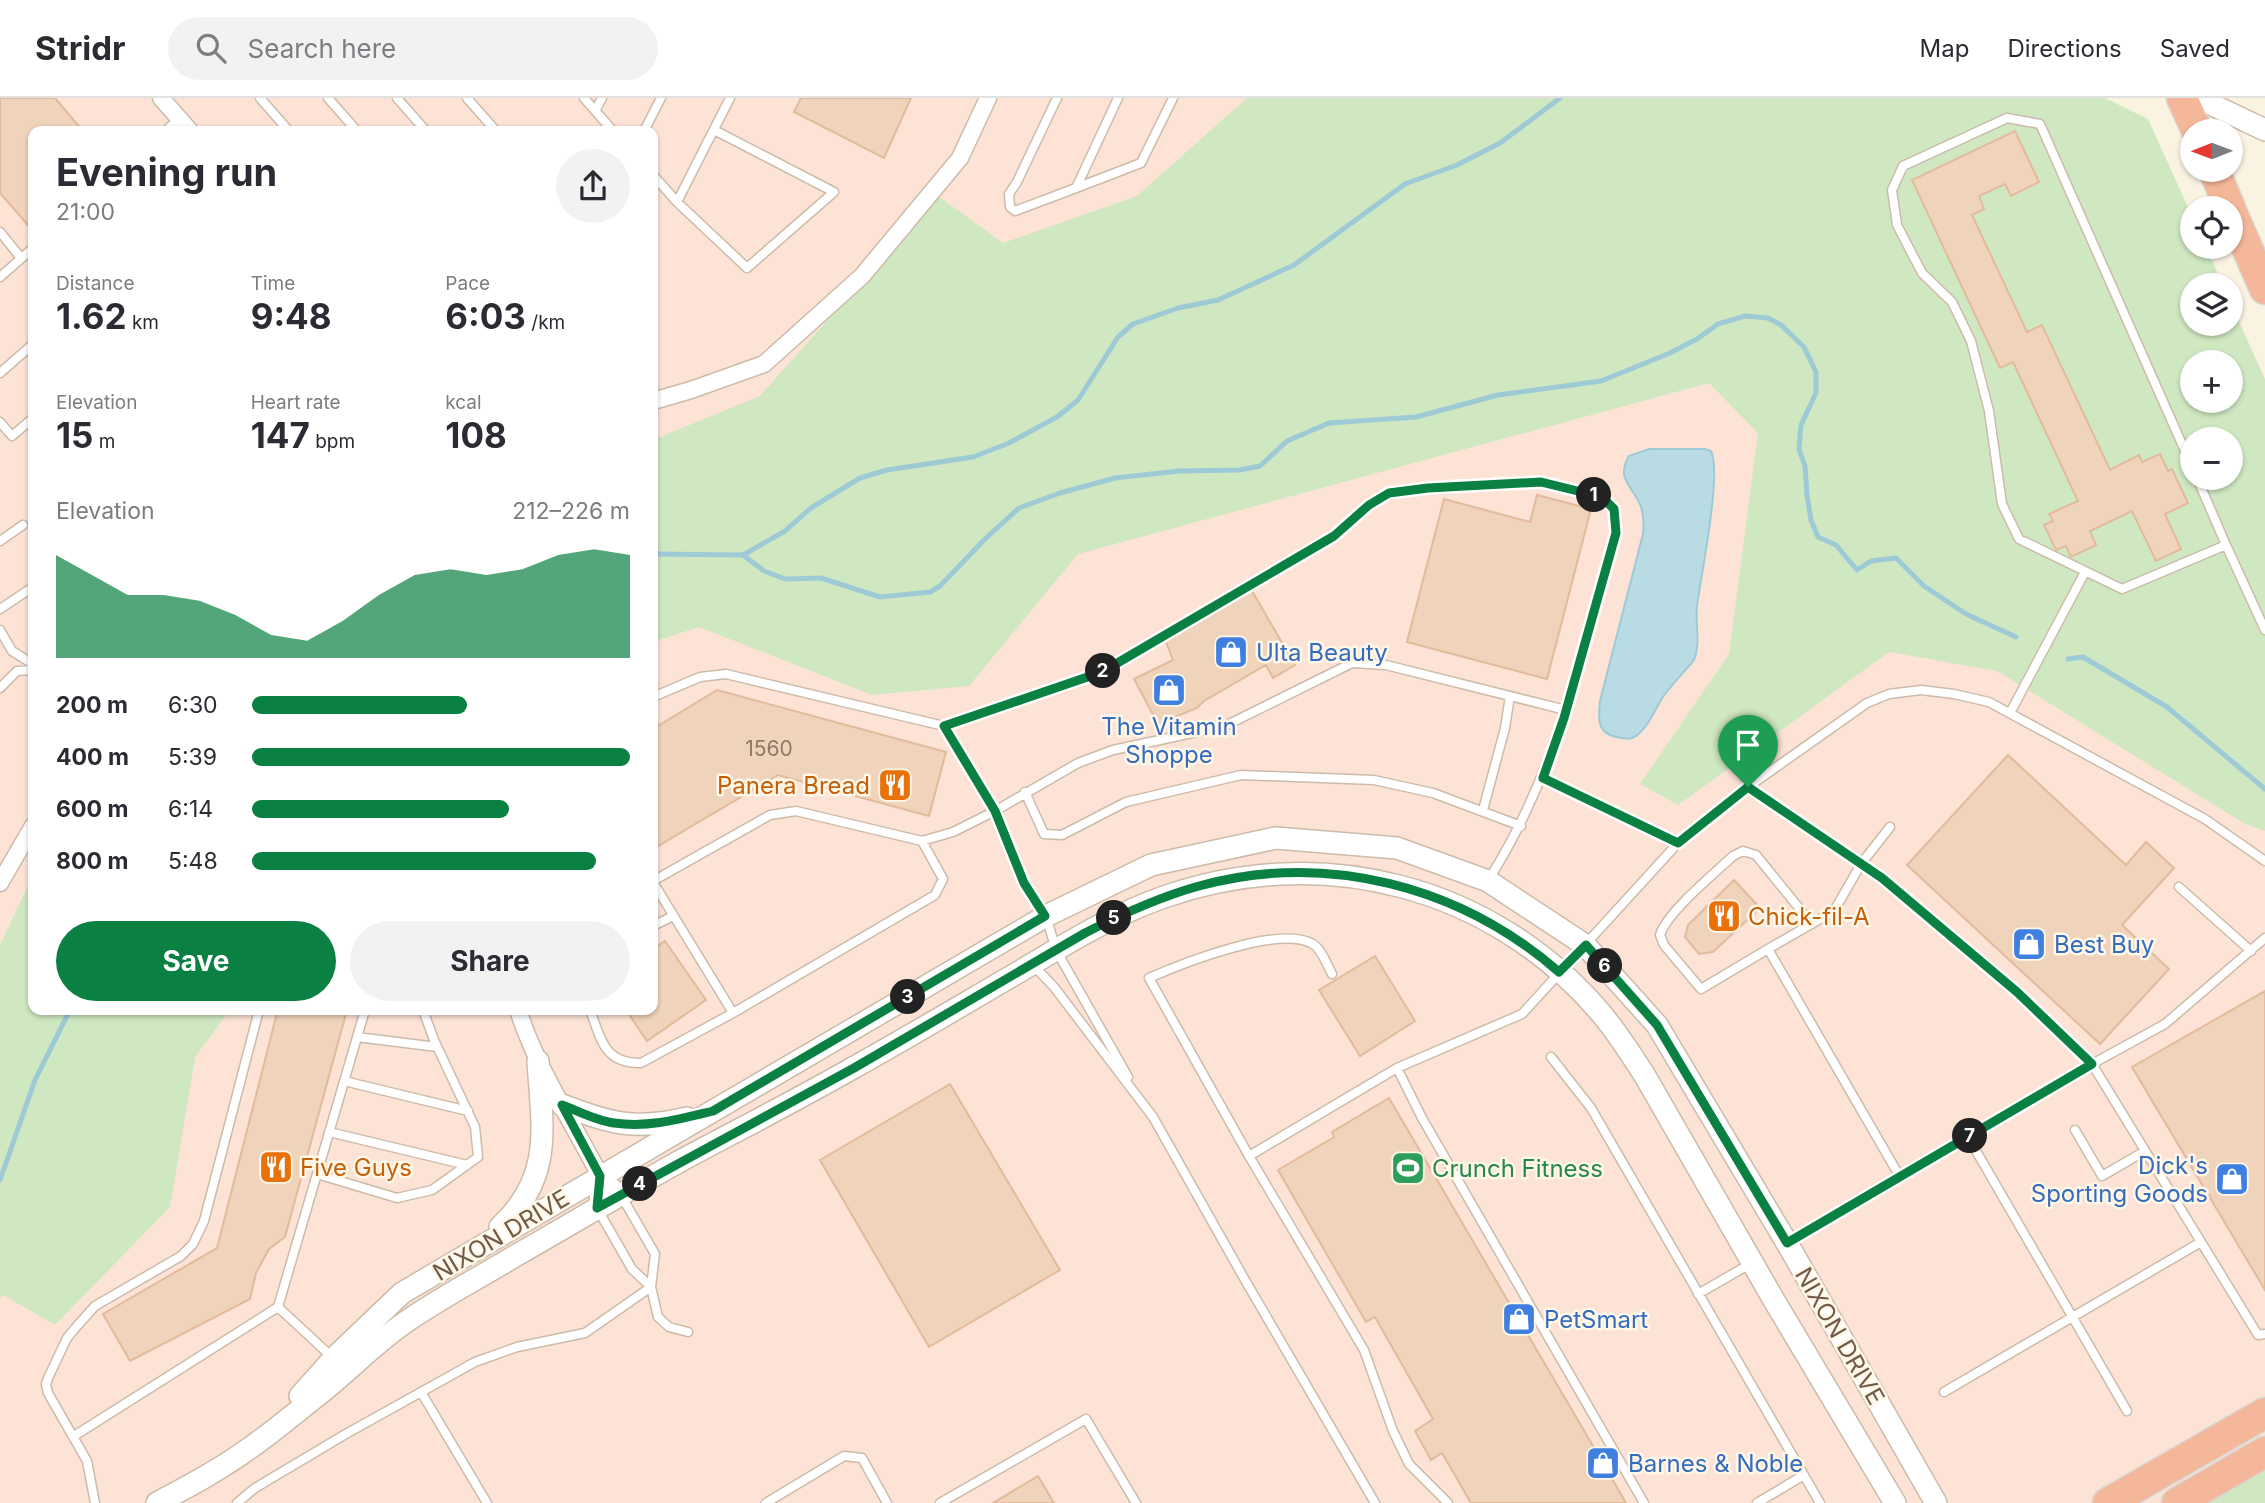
<!DOCTYPE html>
<html lang="en">
<head>
<meta charset="utf-8">
<style>
  :root { --surface:#fff; --page:#f2f2f3; --text:#2b2b33; --muted:#7c7c81; --line:#e1e1e2; --accent:#0b8043 }
  body { margin:0; font-family:Inter,sans-serif; background:var(--page); color:var(--text); height:100vh; display:flex; flex-direction:column; font-size:26px; white-space:nowrap }
  * { box-sizing:border-box; margin:0 }
  p { font-size:23px; color:var(--muted) }
  .icon { flex:none; width:38px; height:38px; fill:none; stroke:currentColor; stroke-width:2; stroke-linecap:round; stroke-linejoin:round }
  .map { position:relative; flex:1; overflow:hidden }
  .sheet { position:absolute; left:28px; top:28px; width:630px; height:889px; display:flex; flex-direction:column; background:var(--surface); border-radius:14px; box-shadow:0 2px 5px #0004 }
  .sheet>* { flex:none }
  .needle { width:46px; rotate:269deg }
  .controls { position:absolute; left:2180px; top:21px; display:grid; gap:14px }
  .controls a { display:grid; place-items:center; width:63px; height:63px; border-radius:50%; background:var(--surface); box-shadow:0 2px 5px #0004; font-size:35px }
  .pin { position:absolute; display:grid; place-items:center; width:60px; height:60px; color:#fff; margin:-72px -30px; border-radius:50% 50% 50% 0; rotate:-45deg; box-shadow:0 0 7px #0007 }
  .pin .icon { rotate:45deg }
  .km { position:absolute; width:35px; height:35px; margin:-18px; border-radius:50%; background:#222; color:#fff; font-size:19px; line-height:35px; text-align:center }
  .round { display:grid; place-items:center; flex:none; width:74px; height:74px; border-radius:37px; background:var(--page) }
  .headline { display:flex; align-items:center; justify-content:space-between; height:119px; padding:0 28px }
  h1 { font-size:38px; font-weight:700; line-height:52px }
  .figures { display:grid; grid-template-columns:repeat(3,1fr); gap:10px; height:119px; padding:7px 28px }
  .figures div { display:grid; align-content:center }
  .figures b { font-size:35px; font-weight:700 }
  .figures small { font-size:19px; font-weight:400 }
  .figures p { font-size:19px }
  .chart { height:196px; padding:14px 28px }
  .chart p { display:flex; justify-content:space-between }
  .chart svg { width:100%; height:126px; margin-top:7px; fill:var(--accent); opacity:.7 }
  .primary-button { display:flex; gap:14px; margin-top:auto; padding:14px 28px }
  .primary-button a { flex:1; height:80px; border-radius:42px; background:var(--accent); color:#fff; font-size:28px; font-weight:700; line-height:80px; text-align:center }
  .primary-button a+a { background:var(--page); color:var(--text) }
  ul { padding:0 28px; list-style:none; font-size:23px }
  li { display:grid; grid-template-columns:112px 84px 1fr; align-items:center; height:52px }
  li i { height:18px; border-radius:9px; background:var(--accent) }
  header { display:flex; align-items:center; gap:42px; box-sizing:border-box; height:98px; padding:0 35px; background:var(--surface); border-bottom:2px solid var(--line) }
  header strong { font-size:33px }
  nav { display:flex; gap:38px; margin-inline-start:auto; font-size:24px }
  .search { width:490px; height:63px; background:var(--page); display:flex; align-items:center; gap:18px; box-sizing:border-box; padding:0 24px; border-radius:38px; color:var(--muted); font-size:26px }
  .map>svg:first-child { display:block }
  .commercial { fill:#fce3d6; fill-rule:evenodd }
  .green { fill:#cfe8c2; fill-rule:evenodd }
  .water { fill:#b8dbe4; stroke:#9ecad6; stroke-width:2 }
  .lines { fill:none; stroke-linecap:round; stroke-linejoin:round }
  .stream { stroke:#9ecad6; stroke-width:5 }
  .building { fill:#f0d3bb; stroke:#e2ba9c; stroke-width:2 }
  .service-casing { stroke:#ccbba9; stroke-width:11 }
  .minor-casing { stroke:#ccbba9; stroke-width:19 }
  .tertiary-casing { stroke:#ccbba9; stroke-width:24 }
  .motorway-casing { stroke:#dad4d0; stroke-width:33 }
  .service { stroke:#fff; stroke-width:8 }
  .minor { stroke:#fff; stroke-width:16 }
  .tertiary { stroke:#fff; stroke-width:21 }
  .motorway { stroke:#f4b79a; stroke-width:30 }
  .route-casing { stroke:#fff; stroke-width:14 }
  .route { stroke:#0b8043; stroke-width:9 }
  .labels { text-anchor:middle; dominant-baseline:central; stroke-width:5; stroke-linejoin:round; paint-order:stroke }
  .number-label { font-size:21px; fill:#927866 }
  .shop-label { font-size:24px; fill:#366cbe; stroke:#fff7e8; text-anchor:start }
  .food-label { font-size:24px; fill:#c56008; stroke:#fff7e8; text-anchor:start }
  .leisure-label { font-size:24px; fill:#27864d; stroke:#fff7e8; text-anchor:start }
  .street-label { font-size:24px; fill:#725a49; stroke:#fff7e8 }
</style>
</head>
<body>
<header>
<strong>Stridr</strong>
<div class="search"><svg class="icon" aria-label="search" viewBox="0 0 24 24"><circle cx="10" cy="10" r="6"/><path d="M15 15l6 6"/></svg>Search here</div>
<nav><a>Map</a><a>Directions</a><a>Saved</a></nav>
</header>
<div class="map">
<svg width="2265" height="1405" viewBox="0 0 2265 1405">
  <rect width="100%" height="100%" fill="#fbf3e2"/>
  <path class="commercial" d="M0 0H2083L2193 264V303H2218L2265 409V1405H0ZM33 33H653V912H33ZM2193 341H2231V380H2193Z"/>
  <path class="green" d="M1247 0H2105L2148 21 2193 120V149H2206L2223 187H2193V226H2231V206L2265 281V733L2245 726 1997 573 1889 554 1678 707 1640 686 1729 556 1758 335 1709 285 1078 456 969 588 872 597 699 529 653 544V342L760 298 938 98 1003 145 1137 98ZM2193 264H2231V303H2193ZM2193 341H2231V380H2193Z
    M33 777V912H230L195 959 170 1109 55 1227 3 1197 0 1199V847Z
    M2265 1372V1405H2205Z"/>
  <path class="water" d="M1649 351H1705L1711 353C1722 376 1701 477 1697 508 1695 526 1701 545 1694 562 1685 573 1674 584 1665 596 1656 608 1647 634 1632 640 1627 642 1615 639 1610 637 1596 631 1599 615 1600 603L1643 436C1644 425 1644 416 1640 406 1631 387 1616 380 1629 358Z"/>
  <g class="lines">
    <path class="stream" d="M653 456 743 457 785 433 811 410 860 380 887 372 973 359 1009 345 1057 319 1078 302 1118 239 1133 226 1178 210 1218 202 1294 167 1405 86 1457 67 1500 45 1560 0
      M743 457 764 473 785 481 821 480 880 499 930 494 940 488 984 442 1019 410 1060 395 1115 380 1179 373 1240 372 1260 368 1287 343 1329 325 1416 319 1498 297 1601 283 1670 255 1697 241 1718 226 1745 218 1768 220 1781 227 1804 249 1816 274V295L1801 327 1799 351 1805 368 1807 397 1811 422 1818 439 1836 447 1857 472 1871 463 1896 460 1924 488 1966 516 2016 539
      M2068 561 2083 559 2167 609 2265 691
      M0 1082 35 982 70 912"/>
  </g>
  <path class="building" d="M0 0H55L83 33H33V133L0 95Z
    M801 0H911L884 60 794 14Z
    M2015 33 2039 84 2011 98 2005 86 1979 98 1984 111 1972 117 2027 234 2042 227 2110 372 2139 357 2142 364 2160 356 2168 373 2172 371 2188 405 2165 416 2181 451 2156 463 2132 413 2090 433 2096 447 2071 459 2066 448 2056 452 2044 427 2053 423 2049 416 2078 403 2013 264 2000 270 1912 82Z
    M1537 397 1591 411 1547 581 1407 544 1444 401 1530 424Z
    M1252 493 1295 567 1273 580 1266 567 1204 603 1197 610 1158 626 1134 581 1173 562 1166 544Z
    M717 592 946 654 929 718 778 677 653 751V631Z
    M2008 657 2126 767 2146 744 2174 770 2122 827 2169 871 2100 946 1907 767Z
    M1734 782 1760 810 1713 854 1699 856 1685 839 1688 827Z
    M665 843 706 902 647 943 626 912H653V851Z
    M1375 858 1415 923 1360 958 1319 892Z
    M2265 893V1192L2132 969Z
    M298 912H347L285 1139 269 1151 256 1175 250 1201 130 1263 103 1216 217 1150 277 915H297Z
    M950 986 1060 1172 929 1249 820 1062Z
    M1389 1000 1603 1365 1626 1405H1471L1442 1355 1431 1362 1415 1333 1433 1321 1375 1219 1366 1224 1278 1072 1334 1039 1332 1034Z
    M1038 1378 1054 1405H993Z"/>
  <g class="lines">
    <g class="service-casing">
      <path id="service" d="M260 0 289 33
        M328 0 357 33
        M397 0 426 33
        M467 0 496 33
        M584 0 613 33
        M1057 0 1017 84 1009 96 1010 109 1015 113 1076 90 1118 0
        M595 13 602 0
        M165 33 179 21
        M644 33 661 0
        M653 77 677 104 730 0
        M1076 90 1141 65 1173 0
        M677 104 747 170 834 94 714 32
        M0 134 21 160
        M0 179 33 150
        M0 275 33 246
        M0 324 12 338 33 320
        M2193 371 2040 26 2007 20 1903 68 1892 92 1897 127 1922 175 1952 204 1971 243 1989 313 2002 406 2019 441 2122 491 2226 447 2197 380
        M0 443 23 427
        M2226 447 2265 532
        M0 511 33 489
        M0 532 12 553 33 566
        M0 590 17 573 33 572
        M653 599 700 579 726 576 944 628 1102 574 1334 438 1369 407 1389 395 1428 390 1541 384 1602 399 1614 411 1616 435C1582 555 1557 674 1489 781
        M2010 615 2085 474
        M944 628 995 713 1024 785 1046 818 1056 852 1128 979
        M1543 680 1678 745
        M1748 689 1882 780 2017 894 2092 966 2258 1237 2265 1236
        M1025 694 1044 736 1062 737 1126 704 1241 677 1374 682 1433 695 1521 728
        M1483 712 1505 630 1510 598
        M1890 729 1861 766 1834 813 1768 851 1900 1079
        M653 783 770 717 796 713 922 743 953 734 995 713 1078 665 1113 652 1225 628 1352 565 1386 567 1566 612
        M653 784 733 915 935 797 943 781 922 743
        M2179 789 2251 853
        M653 828 673 818
        M1768 851 1701 891 1664 847 1660 837C1667 814 1715 775 1733 758L1743 753 1756 757 1812 826
        M1034 868 1054 889 1153 1019 1245 1182 1375 1405
        M590 912C601 941 604 966 641 965L733 915
        M357 939 437 949
        M1551 959 1591 1010 1820 1405
        M1397 970 1422 1020 1644 1405
        M344 983 468 1013
        M2075 1032 2102 1078 2145 1053
        M329 1034 467 1067
        M1968 1039 2127 1313
        M1249 1058 1149 880C1183 865 1277 828 1311 845 1321 849 1327 867 1332 876
        M317 1076 397 1100 432 1092 478 1059 475 1029 434 942 423 912
        M622 1099 655 1156 651 1189 658 1219 669 1229 688 1234
        M598 1112 632 1171 651 1189
        M1787 1145 2092 966 2165 926 2265 840
        M1698 1196 1750 1166
        M278 1209 332 1259
        M421 1294 487 1405
        M1944 1294 2201 1144
        M74 1338 278 1209 365 912
        M95 1405 87 1363 48 1295 46 1286 49 1278 67 1240 77 1228 95 1208 181 1158 193 1146 204 1123 259 912
        M237 1405 255 1390 344 1337 475 1264 517 1249 585 1235 651 1189
        M766 1405 844 1358 862 1360 887 1405
        M940 1405 1086 1321 1136 1405
        M1448 1405 1409 1366 1393 1333 1364 1252 1249 1058 1397 970 1522 916 1678 745 1748 689 1867 605 1889 596 1921 592 1954 596 1989 604 2205 721 2265 763
        M1757 1405 1804 1377"/>
    </g>
    <g class="minor-casing">
      <path id="minor" d="M161 0 190 33
        M653 303 691 292 764 266 862 178 960 60 988 0
        M0 785 33 728
        M518 912C537 971 572 1023 600 1078
        M597 1110 600 1078 621 1096"/>
    </g>
    <g class="tertiary-casing">
      <path id="tertiary" d="M2198 0 2265 32
        M562 1007C611 1025 634 1033 687 1020
        M500 1129C554 1079 542 1029 538 963
        M300 1298 334 1260 402 1195 1046 818 1151 767 1276 740 1397 750 1488 783 1585 847 1657 927 1787 1145 1936 1405
        M157 1405C178 1394 199 1383 218 1371 255 1349 289 1320 323 1293 353 1269 378 1242 410 1221 444 1198 480 1179 515 1158 571 1126 626 1093 682 1062 738 1032 795 1003 851 971 907 940 962 907 1017 875 1064 847 1112 817 1164 799 1321 744 1491 787 1600 914 1617 934 1631 956 1645 978L1775 1204 1895 1405"/>
    </g>
    <g class="motorway-casing">
      <path id="motorway" d="M2182 0 2197 33
        M2214 72 2230 110
        M2231 113 2265 191
        M2108 1405 2265 1315
        M2177 1405 2265 1354"/>
    </g>
    <use href="#service" class="service"/>
    <use href="#minor" class="minor"/>
    <use href="#tertiary" class="tertiary"/>
    <use href="#motorway" class="motorway"/>
  </g>
  <g class="lines">
    <g class="route-casing">
      <path id="route" d="M1541 384 1602 399 1614 411 1616 435 1564 620 1543 680 1678 745 1748 689 1882 780 2017 894 2092 966 1787 1145 1657 927 1586 847 1559 874C1460 788 1327 753 1199 788 1159 799 1122 816 1085 835L854 970 597 1110 600 1078 562 1007C578 1013 597 1023 614 1025 649 1030 680 1021 713 1013L1045 818 1024 785 995 713 944 628 1102 574 1334 438 1369 407 1389 395 1428 390Z"/>
    </g>
    <use href="#route" class="route"/>
  </g>
  <defs>
    <g id="shop-square" transform="scale(1.75)"><rect x="-9" y="-9" width="18" height="18" rx="4" fill="#3f7fe0" stroke="#fff7e8"/><path d="M-5-2.5h2.3a2.7 3.5 0 0 1 5.4 0H5L5.5 6h-11ZM-1.5-2.5h3a1.5 2.3 0 0 0-3 0Z" fill="#fff"/></g>
    <g id="restaurant-square" transform="scale(1.75)"><rect x="-9" y="-9" width="18" height="18" rx="4" fill="#e8710a" stroke="#fff7e8"/><path d="M-5-6h1v4h1v-4h1v4h1v-4h1v5L-1.5 .5V6h-2V.5L-5-1ZM5-6V6H3V1.5H1.5Q1.5-4 5-6Z" fill="#fff"/></g>
    <g id="stadium-square" transform="scale(1.75)"><rect x="-9" y="-9" width="18" height="18" rx="4" fill="#2e9e5b" stroke="#fff7e8"/><path d="M0-5a6.5 5 0 1 0 0 10a6.5 5 0 1 0 0-10ZM-3.5-1.8h7v3.6h-7Z" fill="#fff"/></g>
  </defs>
  <g fill-rule="evenodd">
    <use href="#shop-square" x="1231" y="554"/>
    <use href="#shop-square" x="1169" y="592"/>
    <use href="#restaurant-square" x="895" y="687"/>
    <use href="#restaurant-square" x="1724" y="818"/>
    <use href="#shop-square" x="2029" y="846"/>
    <use href="#restaurant-square" x="276" y="1069"/>
    <use href="#stadium-square" x="1408" y="1070"/>
    <use href="#shop-square" x="2232" y="1081"/>
    <use href="#shop-square" x="1519" y="1221"/>
    <use href="#shop-square" x="1603" y="1365"/>
  </g>
  <g class="labels">
    <g class="number-label">
      <text x="769" y="650">1560</text>
    </g>
    <g class="shop-label">
      <text x="1256" y="554">Ulta Beauty</text>
      <text x="1169" y="628" text-anchor="middle">The Vitamin<tspan x="1169" dy="28">Shoppe</tspan></text>
      <text x="2054" y="846">Best Buy</text>
      <text x="2208" y="1067" text-anchor="end">Dick's<tspan x="2208" dy="28">Sporting Goods</tspan></text>
      <text x="1544" y="1221">PetSmart</text>
      <text x="1628" y="1365">Barnes &amp; Noble</text>
    </g>
    <g class="food-label">
      <text x="870" y="687" text-anchor="end">Panera Bread</text>
      <text x="1748" y="818">Chick-fil-A</text>
      <text x="300" y="1069">Five Guys</text>
    </g>
    <g class="leisure-label">
      <text x="1432" y="1070">Crunch Fitness</text>
    </g>
    <g class="street-label">
      <text transform="translate(501 1137) rotate(-31)">NIXON DRIVE</text>
      <text transform="translate(1840 1238) rotate(60)">NIXON DRIVE</text>
    </g>
  </g>
</svg>
<div class="controls">
<a><svg class="needle" viewBox="-14 -14 28 28"><path d="M0-13l5 13h-10z" fill="#e53935"/><path d="M0 13l5-13h-10z" fill="#7c7c81"/></svg></a>
<a><svg class="icon" aria-label="locate" viewBox="0 0 24 24"><circle cx="12" cy="12" r="6"/><path d="M12 2v4M12 18v4M2 12h4M18 12h4"/></svg></a>
<a><svg class="icon" aria-label="layers" viewBox="0 0 24 24"><path d="M12 4l9 5-9 5-9-5zM3 14l9 5 9-5"/></svg></a>
<a>+</a>
<a>−</a>
</div>
<div class="pin" style="left:1748px;top:689px;background:#1e9e55"><svg class="icon" aria-label="arrive" viewBox="0 0 24 24"><path d="M6 21V4h12l-3 4 3 4H6"/></svg></div>
<b class="km" style="left:1594px;top:397px">1</b>
<b class="km" style="left:1103px;top:573px">2</b>
<b class="km" style="left:908px;top:899px">3</b>
<b class="km" style="left:640px;top:1086px">4</b>
<b class="km" style="left:1114px;top:820px">5</b>
<b class="km" style="left:1605px;top:868px">6</b>
<b class="km" style="left:1970px;top:1038px">7</b>
<section class="sheet">
<div class="headline"><div><h1>Evening run</h1><p>21:00</p></div><a class="round"><svg class="icon" aria-label="share" viewBox="0 0 24 24"><path d="M12 15V3M7 8l5-5 5 5M5 13v7h14v-7"/></svg></a></div>
<div class="figures">
<div><p>Distance</p><b>1.62<small> km</small></b></div>
<div><p>Time</p><b>9:48</b></div>
<div><p>Pace</p><b>6:03<small> /km</small></b></div>
</div>
<div class="figures">
<div><p>Elevation</p><b>15<small> m</small></b></div>
<div><p>Heart rate</p><b>147<small> bpm</small></b></div>
<div><p>kcal</p><b>108</b></div>
</div>
<div class="chart"><p><span>Elevation</span>212–226 m</p>
<svg viewBox="0 0 160 44" preserveAspectRatio="none"><path d="M0 44V8L10 15L20 22L30 22L40 24L50 29L60 36L70 38L80 31L90 22L100 15L110 13L120 15L130 13L140 8L150 6L160 8V44z"/></svg>
</div>
<ul>
<li><b>200 m</b>6:30<i style="width:57%"></i></li>
<li><b>400 m</b>5:39<i style="width:100%"></i></li>
<li><b>600 m</b>6:14<i style="width:68%"></i></li>
<li><b>800 m</b>5:48<i style="width:91%"></i></li>
</ul>
<div class="primary-button"><a>Save</a><a>Share</a></div>
</section>
</div>
</body>
</html>
